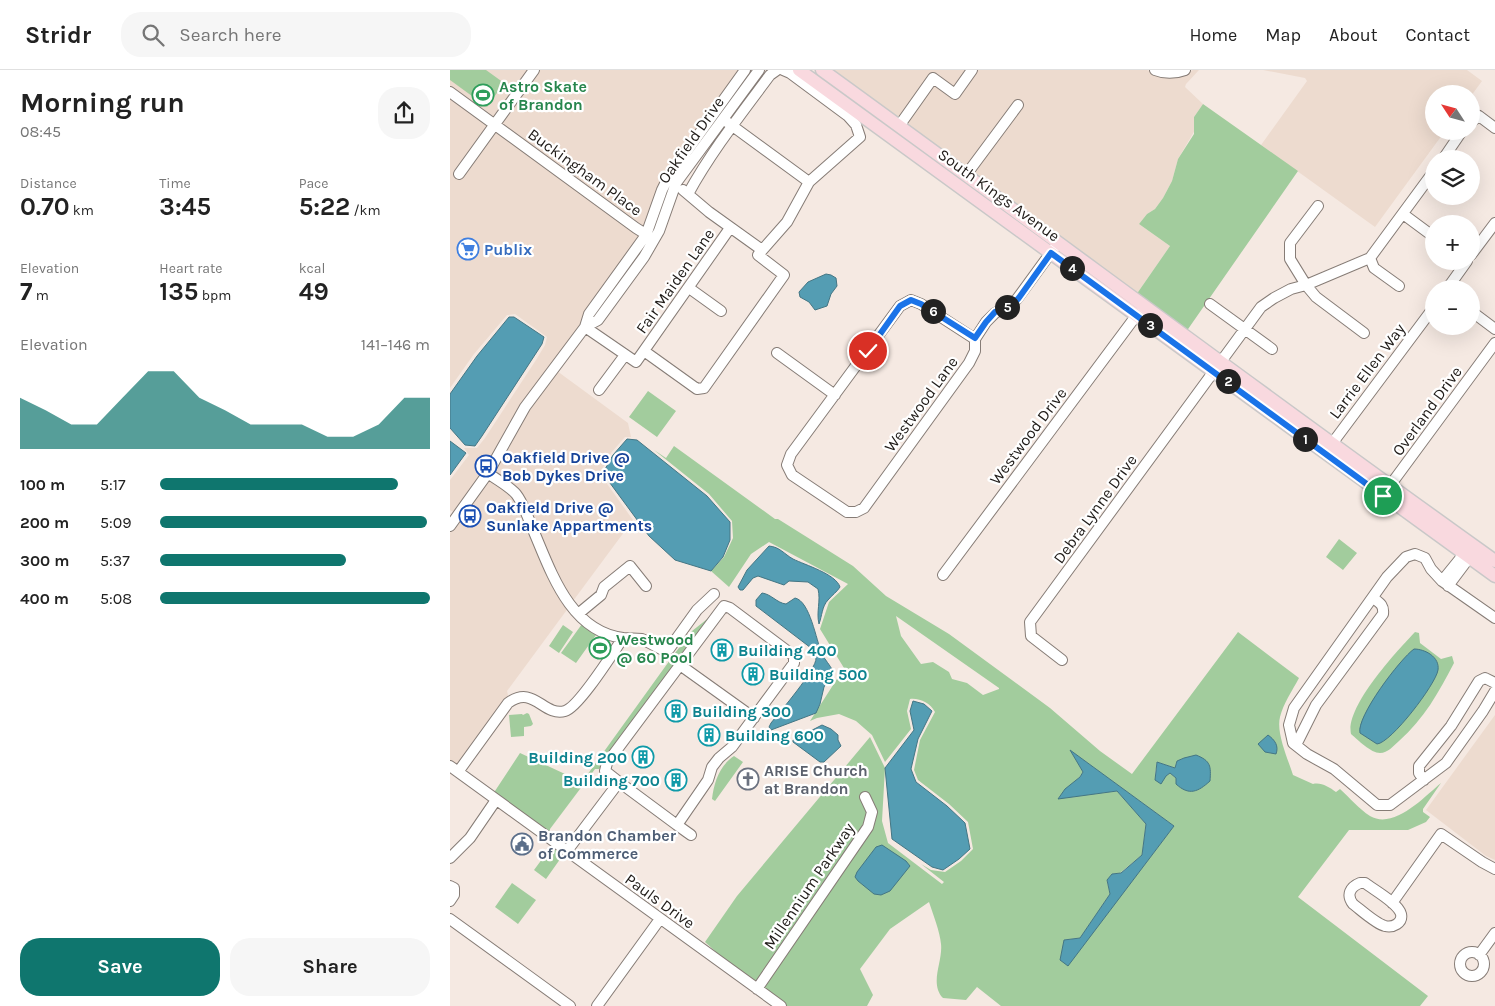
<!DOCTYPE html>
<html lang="en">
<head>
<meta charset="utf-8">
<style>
  :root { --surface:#fff; --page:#f6f6f6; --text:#222; --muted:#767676; --line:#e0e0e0; --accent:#0f766e }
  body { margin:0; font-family:Karla,sans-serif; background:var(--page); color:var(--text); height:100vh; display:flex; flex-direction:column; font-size:19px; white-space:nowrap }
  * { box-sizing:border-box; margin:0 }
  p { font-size:16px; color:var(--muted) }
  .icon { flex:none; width:28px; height:28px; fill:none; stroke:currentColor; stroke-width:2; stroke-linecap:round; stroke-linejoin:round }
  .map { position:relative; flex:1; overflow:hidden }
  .drawer { display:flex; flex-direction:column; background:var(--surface); width:450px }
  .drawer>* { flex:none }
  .needle { width:32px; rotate:306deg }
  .controls { position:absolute; left:975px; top:15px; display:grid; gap:10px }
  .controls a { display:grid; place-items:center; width:55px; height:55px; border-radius:50%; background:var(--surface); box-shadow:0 5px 20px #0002; font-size:25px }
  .pin { position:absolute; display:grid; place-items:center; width:42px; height:42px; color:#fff; margin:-21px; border:2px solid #fff; border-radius:50%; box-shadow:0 1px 5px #0007 }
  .km { position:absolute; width:25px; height:25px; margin:-12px; border-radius:50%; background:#222; color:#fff; font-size:14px; line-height:25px; text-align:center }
  .round { display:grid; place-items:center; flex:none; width:52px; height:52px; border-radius:20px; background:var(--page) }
  .head { display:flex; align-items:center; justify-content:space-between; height:85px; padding:0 20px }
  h1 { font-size:28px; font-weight:700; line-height:38px }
  .stats { display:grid; grid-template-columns:repeat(3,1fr); gap:8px; height:85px; padding:5px 20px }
  .stats div { display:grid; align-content:center }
  .stats b { font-size:25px; font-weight:700 }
  .stats small { font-size:14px; font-weight:400 }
  .stats p { font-size:14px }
  .chart { height:140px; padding:10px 20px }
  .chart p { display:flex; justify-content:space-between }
  .chart svg { width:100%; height:90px; margin-top:5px; fill:var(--accent); opacity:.7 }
  .action { display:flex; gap:10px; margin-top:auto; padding:10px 20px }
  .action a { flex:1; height:58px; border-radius:20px; background:var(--accent); color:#fff; font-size:20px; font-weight:700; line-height:58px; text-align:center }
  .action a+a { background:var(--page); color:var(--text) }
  ul { padding:0 20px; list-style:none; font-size:16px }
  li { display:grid; grid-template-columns:80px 60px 1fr; align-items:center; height:38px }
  li i { height:12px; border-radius:6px; background:var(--accent) }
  header { display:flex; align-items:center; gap:30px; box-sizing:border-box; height:70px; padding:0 25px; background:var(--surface); border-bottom:1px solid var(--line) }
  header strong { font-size:24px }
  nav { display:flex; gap:28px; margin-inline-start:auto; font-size:18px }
  .search { width:350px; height:45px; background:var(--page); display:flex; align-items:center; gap:12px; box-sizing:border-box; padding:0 18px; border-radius:20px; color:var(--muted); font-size:19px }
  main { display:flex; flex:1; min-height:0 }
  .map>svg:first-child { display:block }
  .built { fill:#eddbcf }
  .green { fill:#a2cc9d; fill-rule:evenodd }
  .water { fill:#549db3; stroke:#447684 }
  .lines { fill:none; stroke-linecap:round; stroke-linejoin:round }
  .minor-casing { stroke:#867c76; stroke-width:12 }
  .major-casing { stroke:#c9c8c8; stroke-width:15 }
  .minor { stroke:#fff; stroke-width:10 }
  .major { stroke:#f9d9df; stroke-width:12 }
  .route-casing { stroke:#fff; stroke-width:10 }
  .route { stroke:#1a73e8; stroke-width:6 }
  .labels { text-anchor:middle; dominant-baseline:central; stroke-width:4.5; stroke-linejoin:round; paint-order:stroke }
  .leisure-label { font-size:16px; font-weight:bold; fill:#27864d; stroke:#fff; text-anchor:start }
  .street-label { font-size:16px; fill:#1f1b18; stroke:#fff }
  .shop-label { font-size:16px; font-weight:bold; fill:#366cbe; stroke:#fff; text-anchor:start }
  .transit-label { font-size:16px; font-weight:bold; fill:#164399; stroke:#fff; text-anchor:start }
  .culture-label { font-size:16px; font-weight:bold; fill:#0d838f; stroke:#fff; text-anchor:start }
  .worship-label { font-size:16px; font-weight:bold; fill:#5b616d; stroke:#fff; text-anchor:start }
  .service-label { font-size:16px; font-weight:bold; fill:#4e5e75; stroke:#fff; text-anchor:start }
</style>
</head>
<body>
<header>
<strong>Stridr</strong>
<div class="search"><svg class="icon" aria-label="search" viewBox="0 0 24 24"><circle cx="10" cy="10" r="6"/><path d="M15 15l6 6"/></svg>Search here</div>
<nav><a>Home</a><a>Map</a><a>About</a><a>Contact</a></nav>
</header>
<main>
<section class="drawer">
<div class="head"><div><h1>Morning run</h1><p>08:45</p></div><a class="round"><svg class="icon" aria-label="share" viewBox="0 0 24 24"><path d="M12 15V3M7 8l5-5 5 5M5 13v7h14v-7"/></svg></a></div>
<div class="stats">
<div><p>Distance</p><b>0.70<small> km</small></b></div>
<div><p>Time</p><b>3:45</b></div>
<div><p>Pace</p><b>5:22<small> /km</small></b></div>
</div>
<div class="stats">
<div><p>Elevation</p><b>7<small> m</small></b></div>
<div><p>Heart rate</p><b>135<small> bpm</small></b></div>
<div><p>kcal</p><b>49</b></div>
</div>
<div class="chart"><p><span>Elevation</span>141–146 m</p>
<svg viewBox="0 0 160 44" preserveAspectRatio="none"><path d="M0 44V19L10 25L20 32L30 32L40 19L50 6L60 6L70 19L80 25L90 32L100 32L110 32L120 38L130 38L140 32L150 19L160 19V44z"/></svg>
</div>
<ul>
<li><b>100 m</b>5:17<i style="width:88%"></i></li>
<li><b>200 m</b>5:09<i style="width:99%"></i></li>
<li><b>300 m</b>5:37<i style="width:69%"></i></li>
<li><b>400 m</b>5:08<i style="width:100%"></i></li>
</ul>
<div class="action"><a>Save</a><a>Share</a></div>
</section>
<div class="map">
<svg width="1045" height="936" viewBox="0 0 1045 936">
  <rect width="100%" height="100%" fill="#f5e9e2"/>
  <path class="built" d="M0 0H79L43 50 0 18Z
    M89 0H290L224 91 194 160 49 54Z
    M378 0H517L504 19 485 5 448 52Z
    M527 0H697L711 6 727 7 743 0H749L736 14 735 17 753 34 744 47 745 60 728 89 722 111 713 128 705 139 697 144 689 154 720 176 686 225 521 105 572 34 567 30 515 100 454 56 484 13 503 26Z
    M813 0H1017L1032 11 1021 26V24H984V61H995L925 157 811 75 857 11 855 8Z
    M0 26 39 55 4 104 9 108 45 59 191 166 5 443 0 440V410L19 385 14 378H27L35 368 86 290 95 275 97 267 65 244 57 245 24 284 0 318Z
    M107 301 178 353 181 367H175L161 383 151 401 155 411 183 450 123 531 106 506 76 435 43 403 71 350Z
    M39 408 63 426 119 537 57 621 58 625 6 697 0 692V463Z
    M1045 645V790L1036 786 976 740Z"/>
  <path class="green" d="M0 0H36L54 13 37 37 0 10Z
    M753 34 848 101 736 262 686 225 720 176 689 154 697 144 705 139 713 128 722 111 728 89 744 64V47Z
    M198 321 226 341 207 367 179 347Z
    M224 376 325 449H328L403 496 436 526 499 564 600 638 650 681 682 704 788 562 849 608C842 621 833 634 830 647 826 663 838 689 843 705L863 714C871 712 879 717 886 722L890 719C900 728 909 739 920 746 944 760 974 727 991 713L973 739V742L980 747 976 752 958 760H899L848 827 978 926 970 936H551L527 917 516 930 493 928C479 913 493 892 491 874 490 862 483 844 479 832L440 859 410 899 423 925 417 936H333L307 919 255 872 287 826 420 667 435 698 432 751 438 773 492 814 494 812 471 794 481 800 495 802 511 791 523 779 518 752 499 734 468 710 464 700 470 670 485 642C480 633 470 628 460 629L457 641 461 659 435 692 422 665 406 651 389 644 367 648 360 651 394 598 370 559 379 532 398 514 319 472 301 484 279 517 261 501 274 487 283 468 282 451 259 424 204 380 216 388ZM446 546 549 618V619L533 625 517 613 502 609 499 602 483 592 471 594 451 566ZM621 681 724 756 618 895 614 870 630 868 660 824 657 811 662 804 670 803 692 785 696 754 667 721 609 728C615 717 628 712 633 702ZM734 688 726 708 720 703 716 706 705 705 707 692 725 698 727 691Z
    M889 469 907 483 893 500 876 487Z
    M261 546 149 699H145L100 759V763L43 724 70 683 115 704 128 713 132 712 225 583 242 561Z
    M132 554 146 565 126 593 111 583Z
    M113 555 123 562 109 583 99 576Z
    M965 562 969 563 970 573 991 589 1002 586 1004 593C989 622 974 649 949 671 943 676 938 683 930 683 921 683 908 670 901 664 895 637 947 581 965 562Z
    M77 643 79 644 83 654 81 656 74 657V666L61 667 59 645 72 644 73 645Z
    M284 686 293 692 265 731 262 729C264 713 269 696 284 686Z
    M101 777 113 785 96 809 84 800Z
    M62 813 86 830 68 854 45 837Z"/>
  <path class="water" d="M376 204 381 205 386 208 387 216 381 224 377 236 365 240 359 232 350 227 349 222 358 212Z
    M59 247H64L94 267 92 274 32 366 25 376 15 375 0 358V324L27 286Z
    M177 369 187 370 257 426 280 452V470L273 487 261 501 225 490 199 466 157 409 154 401 163 385Z
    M0 371 16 383 0 405Z
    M319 476C330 477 334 484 343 489 355 495 386 504 390 517 387 522 382 525 378 530 372 536 372 546 369 554 366 542 371 531 368 519L358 512 339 511 334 515 308 506 303 508 293 520H290L288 517 297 500Z
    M312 523C321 524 327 533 336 534L345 528C360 531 366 570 372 584 375 590 380 595 383 601L374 617 370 634 366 643 321 660 319 657 321 653C329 643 367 599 366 588 366 585 363 581 361 578L306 536V530Z
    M964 579C975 579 990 587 988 600 986 614 941 673 927 674L910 663C906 647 950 589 964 579Z
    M463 631 474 634 482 641 468 669 461 699 466 712 497 736 515 753 520 779 509 789 493 800 482 797 442 769 435 698 464 660 460 641Z
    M372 655 381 659 388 665V670L391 676 374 692H370L343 672V670Z
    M818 665C825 670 829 676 826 684L815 682 808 674Z
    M620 680 724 756 618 896 610 890 614 870 630 868 660 824 657 810 662 804 671 803 692 785 696 754 667 721 608 729 615 719 630 707 633 702Z
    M746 685C761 691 761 696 760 711 748 722 739 726 726 714V708L720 703 716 706 711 714 705 710 707 692 725 698 727 691 734 688Z
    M432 775 456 791 460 796 440 821 431 825 424 824 408 811 405 807 407 802 426 777Z"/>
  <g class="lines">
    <g class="minor-casing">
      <path id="minor" d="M705 0C715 4 724 4 735 0
        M0 22 186 158 202 168
        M277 52 359 112
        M1021 52 1029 46 1045 58
        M449 56 483 8 505 24 522 0
        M993 89 1012 61
        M9 104 84 0
        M516 105 568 35
        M233 120 259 142 312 180
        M238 124C261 82 291 44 320 5L327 0
        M868 136 840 173V189L856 215 866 227 914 263
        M953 144 984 167
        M1021 185 1045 153
        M920 188 924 198 949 216
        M239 218 271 241
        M997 219 1017 191
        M760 234 822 279
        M1021 241 1045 259
        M135 257 148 250 194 187 209 161 226 113 309 0
        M135 257 186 292 280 158
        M525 269 471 234 461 230 450 236 341 384 337 395 342 405 397 442H406L414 438 519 293 525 281V269L536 252 545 243 557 237 567 229 605 177
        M194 281 247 319 254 318 334 205 308 185 337 152 359 112 410 67 406 55 398 46 340 3 333 0
        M327 283 385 325
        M149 320 175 285
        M878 379 984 237
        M38 403C47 410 59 416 66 424 73 433 77 445 81 455 100 498 118 561 173 568
        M936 421 1045 273
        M0 456 38 403 75 337 135 257 139 244 196 165 212 120 219 106 295 0
        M493 505 683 250 691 242
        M992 511 1018 479
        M998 516 1019 488 1021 481
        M128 544 151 525 154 517 180 496 196 516
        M1045 548 992 511 981 499 975 488 965 484 956 487 937 507 844 638 839 655 843 673 857 684 884 699 927 735H940L996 693 1033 641 1045 621
        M612 590 581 566 580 552 811 237 824 228 841 219 856 215 920 188 984 101
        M230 595 304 648
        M846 675 866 635 933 544C934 535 930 533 923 528
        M0 696 331 936
        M8 702 58 633C84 614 93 647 115 641 129 637 164 581 173 568L192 569 211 579H219L247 540 264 524
        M974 710 969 703V696L1001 656 1029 611 1035 608 1045 613
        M227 755 241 765
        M117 781 169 712 155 701 157 693 274 536 280 538 344 586V593L282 677 269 688 262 697 258 710 227 755 169 712
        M0 788 20 768 46 730
        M910 813H915C924 820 948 833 951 844 953 853 943 858 935 856 926 854 911 840 903 834 896 825 900 817 910 813Z
        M0 816 4 818V825L0 831
        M942 833 991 764 1032 792 1045 799
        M0 849 120 936
        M1010 894a12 12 0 1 1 24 0a12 12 0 1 1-24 0Z
        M1029 885 1045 863
        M307 919 418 757 422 742 415 727
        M147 936 210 849"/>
    </g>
    <g class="major-casing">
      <path id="major" d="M349 0 1045 506
        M372 0C597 163 819 330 1045 491"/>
    </g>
    <use href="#minor" class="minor"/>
    <use href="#major" class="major"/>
  </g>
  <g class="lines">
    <g class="route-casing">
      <path id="route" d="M418 281 450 236 461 230 471 234 525 268 536 252 545 242 557 237 568 229 601 183 933 426"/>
    </g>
    <use href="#route" class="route"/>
  </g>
  <defs>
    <g id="stadium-ring" transform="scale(1.125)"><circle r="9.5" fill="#fff" stroke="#2e9e5b" stroke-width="1.5"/><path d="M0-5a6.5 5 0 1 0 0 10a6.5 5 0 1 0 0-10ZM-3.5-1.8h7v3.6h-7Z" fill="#2e9e5b"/></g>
    <g id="supermarket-ring" transform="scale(1.125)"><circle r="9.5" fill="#fff" stroke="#3f7fe0" stroke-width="1.5"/><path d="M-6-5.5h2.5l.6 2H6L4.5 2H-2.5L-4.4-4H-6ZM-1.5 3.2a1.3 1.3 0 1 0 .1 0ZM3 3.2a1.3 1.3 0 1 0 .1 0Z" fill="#3f7fe0"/></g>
    <g id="bus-ring" transform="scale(1.125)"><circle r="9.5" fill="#fff" stroke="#1a4fb4" stroke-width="1.5"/><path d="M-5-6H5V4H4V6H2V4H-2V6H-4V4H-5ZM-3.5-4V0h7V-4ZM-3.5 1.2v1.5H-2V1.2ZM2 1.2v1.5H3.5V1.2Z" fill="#1a4fb4"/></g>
    <g id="building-ring" transform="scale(1.125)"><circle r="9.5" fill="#fff" stroke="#0f9aa8" stroke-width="1.5"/><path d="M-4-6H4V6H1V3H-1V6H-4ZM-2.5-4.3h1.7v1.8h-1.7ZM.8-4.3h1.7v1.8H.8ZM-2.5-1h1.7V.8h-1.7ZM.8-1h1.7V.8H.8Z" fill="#0f9aa8"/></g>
    <g id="church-ring" transform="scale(1.125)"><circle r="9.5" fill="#fff" stroke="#6b7280" stroke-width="1.5"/><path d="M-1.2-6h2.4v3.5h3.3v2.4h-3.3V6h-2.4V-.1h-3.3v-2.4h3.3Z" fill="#6b7280"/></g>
    <g id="civic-ring" transform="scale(1.125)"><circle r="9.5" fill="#fff" stroke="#5c6f8a" stroke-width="1.5"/><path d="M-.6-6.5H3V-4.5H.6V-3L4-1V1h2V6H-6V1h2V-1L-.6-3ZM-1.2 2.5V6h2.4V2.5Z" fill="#5c6f8a"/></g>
  </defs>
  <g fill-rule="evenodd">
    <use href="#stadium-ring" x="33" y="25"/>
    <use href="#supermarket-ring" x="18" y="179"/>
    <use href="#bus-ring" x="36" y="396"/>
    <use href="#bus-ring" x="20" y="446"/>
    <use href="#stadium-ring" x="150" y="578"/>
    <use href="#building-ring" x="272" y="580"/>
    <use href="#building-ring" x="303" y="604"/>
    <use href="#building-ring" x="226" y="641"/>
    <use href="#building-ring" x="259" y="665"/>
    <use href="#building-ring" x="193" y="687"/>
    <use href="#church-ring" x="298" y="709"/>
    <use href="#building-ring" x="226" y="710"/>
    <use href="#civic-ring" x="72" y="774"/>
  </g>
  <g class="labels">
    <g class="leisure-label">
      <text x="49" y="16">Astro Skate<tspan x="49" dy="18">of Brandon</tspan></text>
      <text x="166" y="569">Westwood<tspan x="166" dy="18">@ 60 Pool</tspan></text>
    </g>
    <g class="street-label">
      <text transform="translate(241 70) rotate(-55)">Oakfield Drive</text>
      <text transform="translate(135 102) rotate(36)">Buckingham Place</text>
      <text transform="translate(549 125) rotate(36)">South Kings Avenue</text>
      <text transform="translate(225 211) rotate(-55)">Fair Maiden Lane</text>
      <text transform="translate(917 301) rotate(-53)">Larrie Ellen Way</text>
      <text transform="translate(471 334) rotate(-54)">Westwood Lane</text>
      <text transform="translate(977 341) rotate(-54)">Overland Drive</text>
      <text transform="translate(578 366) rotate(-53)">Westwood Drive</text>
      <text transform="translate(645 439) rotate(-54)">Debra Lynne Drive</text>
      <text transform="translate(359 816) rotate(-56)">Millennium Parkway</text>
      <text transform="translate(210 831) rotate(36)">Pauls Drive</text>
    </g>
    <g class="shop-label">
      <text x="34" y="179">Publix</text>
    </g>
    <g class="transit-label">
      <text x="52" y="387">Oakfield Drive @<tspan x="52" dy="18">Bob Dykes Drive</tspan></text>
      <text x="36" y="437">Oakfield Drive @<tspan x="36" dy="18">Sunlake Appartments</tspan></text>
    </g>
    <g class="culture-label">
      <text x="288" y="580">Building 400</text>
      <text x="319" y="604">Building 500</text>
      <text x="242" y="641">Building 300</text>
      <text x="275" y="665">Building 600</text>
      <text x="177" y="687" text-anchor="end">Building 200</text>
      <text x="210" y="710" text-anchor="end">Building 700</text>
    </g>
    <g class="worship-label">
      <text x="314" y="700">ARISE Church<tspan x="314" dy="18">at Brandon</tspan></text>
    </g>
    <g class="service-label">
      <text x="88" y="765">Brandon Chamber<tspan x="88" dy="18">of Commerce</tspan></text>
    </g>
  </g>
</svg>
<div class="controls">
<a><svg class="needle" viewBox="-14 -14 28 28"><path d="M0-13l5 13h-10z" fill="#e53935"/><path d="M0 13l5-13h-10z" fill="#767676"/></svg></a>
<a><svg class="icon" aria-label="layers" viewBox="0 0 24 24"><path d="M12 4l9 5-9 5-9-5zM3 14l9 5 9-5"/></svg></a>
<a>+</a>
<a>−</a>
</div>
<div class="pin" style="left:933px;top:426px;background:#1e9e55"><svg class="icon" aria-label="arrive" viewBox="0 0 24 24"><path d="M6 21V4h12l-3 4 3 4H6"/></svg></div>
<div class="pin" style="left:418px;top:281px;background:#d93025"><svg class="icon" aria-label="check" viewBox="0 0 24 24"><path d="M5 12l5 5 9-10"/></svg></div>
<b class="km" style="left:855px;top:369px">1</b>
<b class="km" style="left:778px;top:311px">2</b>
<b class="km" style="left:700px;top:255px">3</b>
<b class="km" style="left:622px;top:198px">4</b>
<b class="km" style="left:557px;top:237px">5</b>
<b class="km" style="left:483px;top:241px">6</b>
</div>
</main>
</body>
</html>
